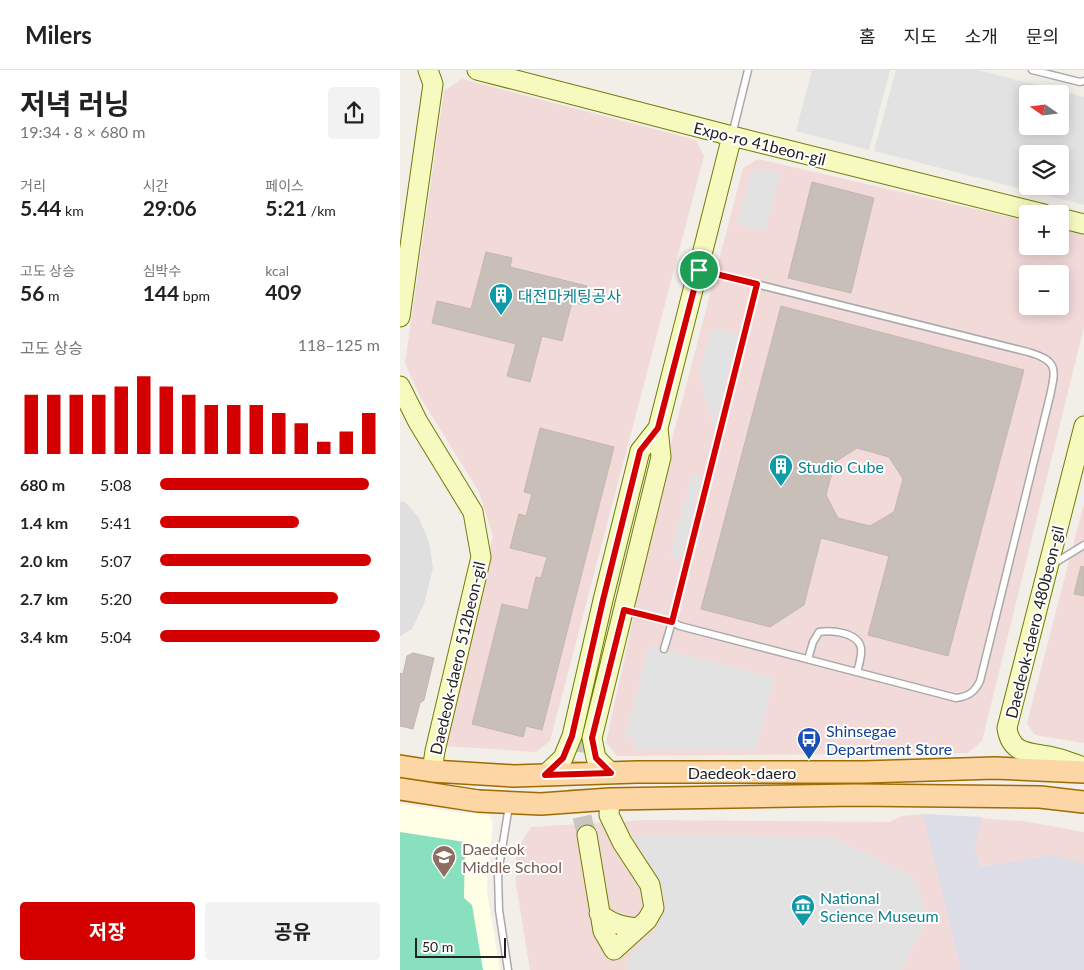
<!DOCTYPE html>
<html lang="ko">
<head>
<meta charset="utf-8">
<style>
  :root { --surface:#fff; --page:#f2f2f2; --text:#222; --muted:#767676; --line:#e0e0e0; --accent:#d40000 }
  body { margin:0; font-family:Lato,"Noto Sans KR",sans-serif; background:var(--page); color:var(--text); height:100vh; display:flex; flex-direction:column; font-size:19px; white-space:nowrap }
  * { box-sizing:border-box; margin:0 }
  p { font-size:16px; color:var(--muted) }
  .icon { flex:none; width:28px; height:28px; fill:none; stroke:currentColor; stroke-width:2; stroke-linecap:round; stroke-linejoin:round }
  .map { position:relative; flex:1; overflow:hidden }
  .sheet { display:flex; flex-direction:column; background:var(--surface); width:400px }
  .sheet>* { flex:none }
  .needle { width:32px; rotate:284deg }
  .fabs { position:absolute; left:619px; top:15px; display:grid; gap:10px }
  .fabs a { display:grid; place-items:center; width:50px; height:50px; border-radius:5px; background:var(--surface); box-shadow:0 2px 12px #0003; font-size:25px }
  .scale { position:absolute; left:15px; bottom:12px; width:91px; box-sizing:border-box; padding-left:5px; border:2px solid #222; border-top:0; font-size:14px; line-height:18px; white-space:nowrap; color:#222; -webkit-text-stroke:4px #fff; paint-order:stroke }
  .pin { position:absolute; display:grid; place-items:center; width:42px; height:42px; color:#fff; margin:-21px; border:2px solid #fff; border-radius:50%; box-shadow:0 1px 5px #0007 }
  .round { display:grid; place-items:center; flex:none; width:52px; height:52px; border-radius:5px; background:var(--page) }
  .head { display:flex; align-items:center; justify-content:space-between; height:85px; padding:0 20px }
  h1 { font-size:28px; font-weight:700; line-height:38px }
  .metrics { display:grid; grid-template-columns:repeat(3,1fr); gap:8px; height:85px; padding:5px 20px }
  .metrics div { display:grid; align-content:center }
  .metrics b { font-size:21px; font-weight:700 }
  .metrics small { font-size:14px; font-weight:400 }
  .metrics p { font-size:14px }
  .chart { height:140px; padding:10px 20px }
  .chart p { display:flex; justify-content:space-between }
  .chart svg { width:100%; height:90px; margin-top:5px; stroke:var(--accent); stroke-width:6 }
  .primary-button { display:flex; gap:10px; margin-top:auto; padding:10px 20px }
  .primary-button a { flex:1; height:58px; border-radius:5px; background:var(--accent); color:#fff; font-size:20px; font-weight:700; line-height:58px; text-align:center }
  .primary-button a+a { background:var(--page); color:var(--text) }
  ul { padding:0 20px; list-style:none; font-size:16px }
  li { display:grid; grid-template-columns:80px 60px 1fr; align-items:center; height:38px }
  li i { height:12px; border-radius:6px; background:var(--accent) }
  header { display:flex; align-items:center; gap:30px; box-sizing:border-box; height:70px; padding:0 25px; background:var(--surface); border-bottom:1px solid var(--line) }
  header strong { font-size:24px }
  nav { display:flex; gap:28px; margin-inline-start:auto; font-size:18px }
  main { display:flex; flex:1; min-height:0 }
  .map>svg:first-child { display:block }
  .residential { fill:#e0dfdf }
  .commercial { fill:#f2dad9; fill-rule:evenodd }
  .education { fill:#ffffe5 }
  .pitch { fill:#88e0be }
  .parking { fill:#e2e2e2; fill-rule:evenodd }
  .plaza { fill:#dddde8 }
  .building { fill:#c7bfb8; stroke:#c4b6ab; fill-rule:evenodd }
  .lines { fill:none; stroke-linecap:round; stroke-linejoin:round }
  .secondary-tunnel { stroke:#c8c6c1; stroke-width:19; stroke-dasharray:19 9; stroke-linecap:butt }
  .lane-casing { stroke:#a9a9a9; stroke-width:9 }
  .secondary-casing { stroke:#707d05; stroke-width:21 }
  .primary-casing { stroke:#a06b00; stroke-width:24 }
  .lane { stroke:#fff; stroke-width:6 }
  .secondary { stroke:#f7fabf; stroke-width:19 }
  .primary { stroke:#fcd6a4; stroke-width:21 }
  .route-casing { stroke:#fff; stroke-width:10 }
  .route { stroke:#d40000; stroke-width:6 }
  .labels { text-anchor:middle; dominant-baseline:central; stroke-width:4; stroke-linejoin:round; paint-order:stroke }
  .street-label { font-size:16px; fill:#222; stroke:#fff }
  .culture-label { font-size:16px; fill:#0d838f; stroke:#fff; text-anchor:start }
  .transit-label { font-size:16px; fill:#164399; stroke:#fff; text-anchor:start }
  .education-label { font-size:16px; fill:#785e54; stroke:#fff; text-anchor:start }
</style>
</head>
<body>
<header>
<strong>Milers</strong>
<nav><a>홈</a><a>지도</a><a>소개</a><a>문의</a></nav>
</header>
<main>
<section class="sheet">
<div class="head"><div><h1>저녁 러닝</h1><p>19:34 · 8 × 680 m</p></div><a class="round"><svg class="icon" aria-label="share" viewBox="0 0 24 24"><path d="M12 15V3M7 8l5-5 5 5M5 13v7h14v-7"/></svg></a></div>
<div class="metrics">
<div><p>거리</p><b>5.44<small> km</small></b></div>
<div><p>시간</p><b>29:06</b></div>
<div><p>페이스</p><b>5:21<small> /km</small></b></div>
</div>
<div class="metrics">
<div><p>고도 상승</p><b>56<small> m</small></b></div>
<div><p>심박수</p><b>144<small> bpm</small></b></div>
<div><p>kcal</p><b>409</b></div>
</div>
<div class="chart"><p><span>고도 상승</span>118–125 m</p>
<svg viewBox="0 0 160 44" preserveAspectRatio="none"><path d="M5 44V15M15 44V15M25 44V15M35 44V15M45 44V11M55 44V6M65 44V11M75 44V15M85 44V20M95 44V20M105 44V20M115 44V24M125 44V29M135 44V38M145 44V33M155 44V24"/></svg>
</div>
<ul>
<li><b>680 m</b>5:08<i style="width:95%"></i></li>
<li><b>1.4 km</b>5:41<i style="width:63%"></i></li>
<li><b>2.0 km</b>5:07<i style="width:96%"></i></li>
<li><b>2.7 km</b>5:20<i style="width:81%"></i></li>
<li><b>3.4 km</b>5:04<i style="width:100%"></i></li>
</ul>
<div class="primary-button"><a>저장</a><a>공유</a></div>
</section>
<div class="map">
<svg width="684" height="900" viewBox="0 0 684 900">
  <rect width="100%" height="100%" fill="#f2efe9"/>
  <path class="residential" d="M0 431 5 432 19 448 29 472 33 498 24 534 12 559 0 566Z"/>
  <path class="commercial" d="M62 9 296 70 304 86 150 671 136 682 45 676 43 664 93 466 79 422 19 325 5 293 44 21Z
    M358 89 627 151 628 176H660V159L684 164V257L582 671 568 683 217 686 206 672 237 531 234 515 343 98ZM628 204H660V236H628Z
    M684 433V673L635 665 627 653Z
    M523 744 623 751 684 762V900H130L116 814V781L131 757 247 750 489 752 502 746Z"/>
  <path class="education" d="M0 734 62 743 89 744 93 754 88 795 87 821 100 900H0Z"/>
  <path class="pitch" d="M0 762 65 772 64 828 72 835 83 900H0Z"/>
  <path class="parking" d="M412 0H490L469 80 396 61Z
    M496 0H578L684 27V135L474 81ZM628 24H660V56H628ZM628 84H660V116H628Z
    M362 98 380 102 365 161 337 154 351 102Z
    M311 258 338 265 314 358 299 305Z
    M291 404 302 407 281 489 270 486Z
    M249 576 374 608 356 680H235L236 669 225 667Z
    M232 765 432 767 516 808 527 850 501 900H228V892L232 882 259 858 266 832 262 814Z"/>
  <path class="plaza" d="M523 744 582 747 574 779 581 797 654 785 684 794V900H561Z"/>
  <path class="building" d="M412 112 474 128 451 223 388 208Z
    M86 182 112 188 110 197 187 216 183 235 172 232 162 271 142 266 130 312 107 306 116 274 32 253 37 231 71 239Z
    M381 236 624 300 548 586 468 565 489 486 421 468 404 535 370 557 301 539ZM457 378 489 387 503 409 494 442 470 456 438 448 426 425 435 392Z
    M140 358 214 377 142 660 126 656 123 667 72 654 102 534 128 540 136 507 141 508 147 487 110 478 119 444 126 446 132 424 124 422Z
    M681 496 684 497V526L674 524Z
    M13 583 34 588 24 630 20 633 13 659 0 656V603L3 604 7 586Z"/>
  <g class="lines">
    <path class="secondary-tunnel" d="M187 765C172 717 177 691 189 643"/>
    <g class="lane-casing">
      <path id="lane" d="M632 0 680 12 684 11
        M332 65 348 0
        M300 200 628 282C658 291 656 298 650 326L580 611C575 622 568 627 556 628L280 556 272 552 357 214
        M653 494 684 475
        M225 541 272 552 264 579
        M408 589 413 572 419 562C431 560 458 562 461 578 462 586 459 595 457 602
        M108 900 99 840 98 803 109 736"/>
    </g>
    <g class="secondary-casing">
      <path id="secondary" d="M77 0 332 66 644 144
        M660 148 684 154
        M0 247 33 14 28 0
        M0 316 18 352 73 442 81 487 35 681 32 701
        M684 356 607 658C611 686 632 682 653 687 664 689 674 694 684 697
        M211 703 196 688 192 668 261 387 258 358 332 66
        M145 705 163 688 172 666 203 530 240 381 258 358
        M187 765 203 861 214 880 247 850 254 838 250 815 222 772 209 745 210 729
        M199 843C211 854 222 856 237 858"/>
    </g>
    <g class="primary-casing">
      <path id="primary" d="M0 696 32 701 114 706 237 702H464L595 698 684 702
        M0 719 78 731 141 734 210 729 455 725 640 727 684 732"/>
    </g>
    <use href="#lane" class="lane"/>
    <use href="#secondary" class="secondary"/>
    <use href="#primary" class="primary"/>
  </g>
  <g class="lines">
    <g class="route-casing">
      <path id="route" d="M299 200 357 214 272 552 224 540 192 668 196 688 211 703 145 705 163 688 172 666 203 530 240 381 258 358Z"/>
    </g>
    <use href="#route" class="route"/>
  </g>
  <defs>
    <g id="building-pin" transform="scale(1.25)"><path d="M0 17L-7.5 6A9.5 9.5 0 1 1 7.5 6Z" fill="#0f9aa8" stroke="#fff"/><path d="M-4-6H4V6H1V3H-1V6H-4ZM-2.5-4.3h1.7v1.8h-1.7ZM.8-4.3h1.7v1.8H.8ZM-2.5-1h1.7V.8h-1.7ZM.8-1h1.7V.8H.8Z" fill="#fff"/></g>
    <g id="bus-pin" transform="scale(1.25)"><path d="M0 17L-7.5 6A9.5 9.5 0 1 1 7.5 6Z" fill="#1a4fb4" stroke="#fff"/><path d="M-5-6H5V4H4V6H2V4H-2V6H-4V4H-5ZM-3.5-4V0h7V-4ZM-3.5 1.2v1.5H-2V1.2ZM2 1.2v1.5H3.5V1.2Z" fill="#fff"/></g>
    <g id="school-pin" transform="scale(1.25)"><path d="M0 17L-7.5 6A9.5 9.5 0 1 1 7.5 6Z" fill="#8d6e63" stroke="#fff"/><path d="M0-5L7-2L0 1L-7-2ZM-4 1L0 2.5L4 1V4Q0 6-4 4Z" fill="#fff"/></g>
    <g id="museum-pin" transform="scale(1.25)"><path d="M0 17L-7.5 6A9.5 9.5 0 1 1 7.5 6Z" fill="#0f9aa8" stroke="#fff"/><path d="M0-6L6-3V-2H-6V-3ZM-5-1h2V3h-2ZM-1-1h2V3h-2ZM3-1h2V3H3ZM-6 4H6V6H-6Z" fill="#fff"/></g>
  </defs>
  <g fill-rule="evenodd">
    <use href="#building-pin" x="101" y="225"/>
    <use href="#building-pin" x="381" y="396"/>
    <use href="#bus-pin" x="409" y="669"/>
    <use href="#school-pin" x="44" y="787"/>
    <use href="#museum-pin" x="403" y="836"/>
  </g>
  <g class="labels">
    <g class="street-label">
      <text transform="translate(360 73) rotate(14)">Expo-ro 41beon-gil</text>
      <text transform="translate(634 552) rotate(-76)">Daedeok-daero 480beon-gil</text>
      <text transform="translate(57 588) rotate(-77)">Daedeok-daero 512beon-gil</text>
      <text x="342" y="702">Daedeok-daero</text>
    </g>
    <g class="culture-label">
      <text x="118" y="225">대전마케팅공사</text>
      <text x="398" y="396">Studio Cube</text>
      <text x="420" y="827">National<tspan x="420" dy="18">Science Museum</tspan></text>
    </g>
    <g class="transit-label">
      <text x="426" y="660">Shinsegae<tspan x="426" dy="18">Department Store</tspan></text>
    </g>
    <g class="education-label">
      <text x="62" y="778">Daedeok<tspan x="62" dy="18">Middle School</tspan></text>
    </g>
  </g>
</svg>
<div class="fabs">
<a><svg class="needle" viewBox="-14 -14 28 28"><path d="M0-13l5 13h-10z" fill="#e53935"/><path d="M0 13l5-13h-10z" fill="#767676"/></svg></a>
<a><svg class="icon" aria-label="layers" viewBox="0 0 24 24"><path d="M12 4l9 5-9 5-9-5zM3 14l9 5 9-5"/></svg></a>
<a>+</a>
<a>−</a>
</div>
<div class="scale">50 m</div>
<div class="pin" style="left:299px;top:200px;background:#1e9e55"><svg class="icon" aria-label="arrive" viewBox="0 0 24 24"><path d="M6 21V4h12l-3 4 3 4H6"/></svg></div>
</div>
</main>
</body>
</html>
